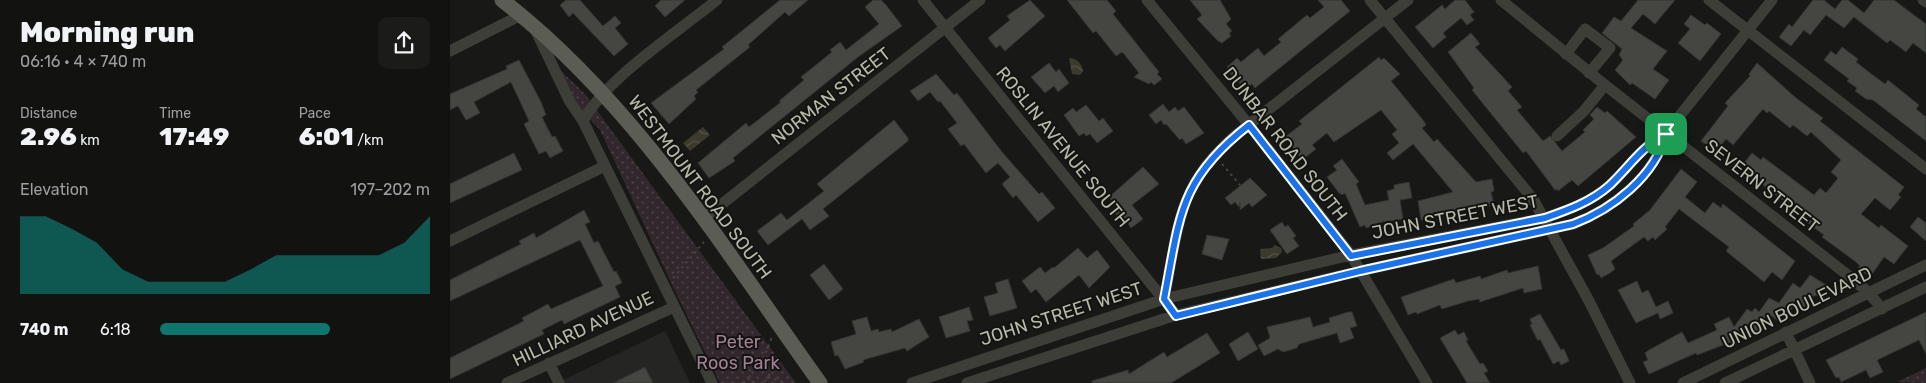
<!DOCTYPE html>
<html lang="en">
<head>
<meta charset="utf-8">
<style>
  :root { --surface:#121311; --page:#1b1c1a; --text:#f1f3f6; --muted:#9c9e9f; --accent:#0f766e }
  body { margin:0; font-family:Rubik,sans-serif; background:var(--page); color:var(--text); height:100vh; display:flex; flex-direction:column; font-size:19px; white-space:nowrap }
  * { box-sizing:border-box; margin:0 }
  p { font-size:16px; color:var(--muted) }
  .icon { flex:none; width:28px; height:28px; fill:none; stroke:currentColor; stroke-width:2; stroke-linecap:round; stroke-linejoin:round }
  .map { position:relative; flex:1; overflow:hidden }
  .drawer { display:flex; flex-direction:column; background:var(--surface); width:450px }
  .drawer>* { flex:none }
  .pin { position:absolute; display:grid; place-items:center; width:42px; height:42px; color:#fff; margin:-21px; border-radius:10px; box-shadow:0 2px 8px #0006 }
  .round { display:grid; place-items:center; flex:none; width:52px; height:52px; border-radius:10px; background:var(--page) }
  .head { display:flex; align-items:center; justify-content:space-between; height:85px; padding:0 20px }
  h1 { font-size:28px; font-weight:800; line-height:38px }
  .figures { display:grid; grid-template-columns:repeat(3,1fr); gap:8px; height:85px; padding:5px 20px }
  .figures div { display:grid; align-content:center }
  .figures b { font-size:25px; font-weight:800 }
  .figures small { font-size:14px; font-weight:400 }
  .figures p { font-size:14px }
  .chart { height:140px; padding:10px 20px }
  .chart p { display:flex; justify-content:space-between }
  .chart svg { width:100%; height:90px; margin-top:5px; fill:var(--accent); opacity:.7 }
  ul { padding:0 20px; list-style:none; font-size:16px }
  li { display:grid; grid-template-columns:80px 60px 1fr; align-items:center; height:38px }
  li i { height:12px; border-radius:6px; background:var(--accent) }
  main { display:flex; flex:1; min-height:0 }
  .map>svg:first-child { display:block }
  .built { fill:#252623 }
  .park { fill:url(#park-dots) }
  .water { fill:url(#water-waves) }
  .building { fill:#454641; stroke:#333531 }
  .lines { fill:none; stroke-linecap:round; stroke-linejoin:round }
  .path { stroke:#44453e; stroke-width:2; stroke-dasharray:2.5 4; stroke-linecap:butt }
  .minor { stroke:#3d3e38; stroke-width:11 }
  .major { stroke:#5b5c54; stroke-width:15 }
  .route-casing { stroke:#fff; stroke-width:10 }
  .route { stroke:#1a73e8; stroke-width:6 }
  .labels { text-anchor:middle; dominant-baseline:central; stroke-width:4; stroke-linejoin:round; paint-order:stroke }
  .street-label { font-size:18px; fill:#b8b8a9; stroke:#131412 }
  .park-label { font-size:18px; fill:#a38195; stroke:#131412 }
</style>
</head>
<body>
<main>
<section class="drawer">
<div class="head"><div><h1>Morning run</h1><p>06:16 · 4 × 740 m</p></div><a class="round"><svg class="icon" aria-label="share" viewBox="0 0 24 24"><path d="M12 15V3M7 8l5-5 5 5M5 13v7h14v-7"/></svg></a></div>
<div class="figures">
<div><p>Distance</p><b>2.96<small> km</small></b></div>
<div><p>Time</p><b>17:49</b></div>
<div><p>Pace</p><b>6:01<small> /km</small></b></div>
</div>
<div class="chart"><p><span>Elevation</span>197–202 m</p>
<svg viewBox="0 0 160 44" preserveAspectRatio="none"><path d="M0 44V6L10 6L20 12L30 19L40 32L50 38L60 38L70 38L80 38L90 32L100 25L110 25L120 25L130 25L140 25L150 19L160 6V44z"/></svg>
</div>
<ul>
<li><b>740 m</b>6:18<i style="width:63%"></i></li>
</ul>
</section>
<div class="map">
<svg width="1476" height="383" viewBox="0 0 1476 383">
  <defs>
    <pattern id="park-dots" width="8" height="8" patternUnits="userSpaceOnUse" patternTransform="scale(1.25)"><rect width="8" height="8" fill="#31272c"/><path d="M2 2h.1M6 6h.1" fill="none" stroke="#4d4448" stroke-width="1.8" stroke-linecap="round"/></pattern>
    <pattern id="water-waves" width="16" height="10" patternUnits="userSpaceOnUse" patternTransform="scale(1.25)"><rect width="16" height="10" fill="#3c392d"/><path d="M0 5q4-4 8 0t8 0" fill="none" stroke="#565449"/></pattern>
  </defs>
  <rect width="100%" height="100%" fill="#181917"/>
  <path class="built" d="M215 331 240 383H107Z"/>
  <path class="park" d="M109 69 135 94 346 383H270L225 291 150 130 126 104Z
    M1476 368V383L1447 382Z"/>
  <path class="water" d="M619 58C627 58 632 64 633 71L630 75 622 74Z
    M253 127 260 135 240 151 233 143Z
    M825 245 831 248 832 252 826 258 811 259 810 249 822 248Z"/>
  <path class="building" d="M116 0H130L153 26 165 16 171 23 165 28 178 44 164 56 123 13 119 17 110 5Z
    M211 0H235L215 17 205 6Z
    M330 0H358L339 16 335 12 298 45 300 47 246 90 248 92 244 96 246 99 219 124 201 103 274 49 272 47Z
    M423 0H431L436 5 452 26 408 57 283 158 285 161 259 178 248 163 296 123 299 127 331 102 329 101 354 80 351 77 382 52 380 50 390 42 396 50 429 24 415 7Z
    M580 0 595 16 555 51 550 45 546 48 538 38 560 20 557 16Z
    M617 0H657L666 11 663 14 709 72 707 74 712 79 704 85 701 82 699 84 684 77 689 73 674 54 672 52 666 56 646 31 643 33Z
    M740 0H770L781 19 776 24 782 31 779 33 781 36 772 43 768 41 747 19 752 15Z
    M868 0H891L900 11 805 88 802 84 795 90 788 81 786 83 777 67 787 58 791 62 808 48 814 56 831 42 828 39 857 15 860 18 874 7Z
    M1005 0H1015L1024 12 1020 15 1024 20 1017 25 1011 18 993 33 996 37 983 48 965 27 992 5 995 9Z
    M1188 0H1225L1205 24 1193 14 1181 28 1217 51 1203 69 1219 80 1205 99 1182 83 1180 85 1165 70 1173 60 1169 55 1172 49 1152 33 1164 17 1171 21Z
    M1363 0H1374L1385 9 1392 0H1398L1414 13 1424 0H1444L1476 24V53L1463 43 1456 52 1440 40 1437 43 1404 17 1394 28 1376 15 1360 35 1354 30 1341 46 1329 37 1339 24 1342 27Z
    M1241 15 1255 25 1257 23 1271 34 1250 61 1228 43 1240 29 1234 24Z
    M1021 33 1030 44 1025 47 1062 87 1058 91 1072 107 1067 110 1093 141 1100 136 1112 151 1135 132 1133 130 1144 119 1140 115 1147 107 1155 113 1157 111 1186 137 1128 186 1122 180 1108 191 1107 189 1105 190 1076 151 1073 153 1022 90 1024 88 998 52Z
    M1392 47 1408 59 1406 62 1420 73 1435 84 1438 80 1469 105 1466 109 1476 117V141L1423 100 1416 99 1405 91 1407 88 1397 81 1399 79 1374 60 1381 51 1386 55Z
    M929 57 931 60 934 58 950 74 941 81 973 120 976 125 972 128 984 142 987 139 1026 182 1042 179 1044 191 1041 192 1044 205 971 220 968 201 1003 192 963 144 943 160 937 153 949 143 942 134 947 130 931 110 884 142 877 133 862 145 866 149 852 160 835 137 852 124 849 121Z
    M69 60 91 102 96 115 92 117 102 137 105 136 113 151 100 158 96 151 89 154 74 124 79 121 61 82 24 102 30 113 16 120 8 106 0 110V94L57 69 56 66Z
    M599 63 606 72 609 69 619 83 608 92 604 86 595 93 581 77Z
    M1307 63 1346 98 1373 118 1370 121 1454 187 1448 195 1451 197 1440 210 1425 198 1411 214 1429 228 1431 225 1458 246 1444 264 1434 257 1420 277 1408 268 1410 266 1406 262 1372 237 1374 235 1345 213 1347 211 1295 171 1296 169 1292 166 1302 153 1311 160 1313 157 1364 195 1370 188 1376 193 1388 178 1381 172 1391 160 1361 132 1357 136 1343 125 1340 128 1319 111 1317 113 1313 109 1283 145 1276 139 1267 150 1263 147 1262 149 1251 141 1278 106 1275 103 1300 76 1299 74Z
    M486 74 504 95 507 93 552 152 589 194 592 192 605 208 588 222 566 195 563 198 552 184 560 177 548 163 536 173 514 144 511 146 498 129 507 123 490 101 488 102 480 92 468 101 460 91Z
    M713 104 719 112 725 107 728 111 734 107 754 133 736 144 732 138 730 140 716 124 714 125 711 120 706 124 699 115Z
    M636 105 649 121 653 118 663 131 647 143 640 134 636 136 634 133 629 136 614 115 623 108 626 112Z
    M444 120 458 138V141L373 209 379 216 360 230 352 219 318 245 307 231 331 213 337 220 374 191 367 184Z
    M64 153 72 170 0 203V184Z
    M892 159 909 182 906 184 915 205 939 200 937 191 944 189V185L959 182 962 198 950 200 953 219 932 222 916 228 915 225 910 227 895 193 892 195 889 193 877 177 887 170 883 166Z
    M693 167 709 184 682 205 693 219 681 228 675 219 672 222 665 213 668 210 659 197Z
    M1231 169 1247 182 1235 197 1255 213 1263 202 1271 208 1273 204 1345 261 1332 280 1322 272 1314 282 1276 251 1279 247 1229 209 1215 227 1217 229 1205 240 1203 237 1198 241 1194 237 1161 261 1165 269 1160 273 1151 278 1149 274 1147 275 1138 255 1153 248 1184 226 1183 224 1200 210Z
    M800 178 817 195 802 207 799 203 790 210V203L789 207 785 202 781 205 775 198Z
    M134 210 140 222 135 224 144 243 148 241 164 272 166 271 172 283 165 286 170 297 114 324 112 320 92 330 94 334 0 379V358L74 321 72 318 98 304 101 309 153 286 130 240 0 301V280L71 244 69 241 84 233 86 238Z
    M1468 217 1476 223V241L1460 227Z
    M832 222 835 227 838 225 846 236 843 238 849 246 837 254 820 230Z
    M757 235 779 239 772 260 752 254Z
    M628 248 637 258 647 250 660 267 639 288 629 275 596 302 586 289 581 293 572 281 590 267 595 273 603 267 604 268Z
    M374 264 393 289 379 300 360 275Z
    M1088 266 1092 289 1074 293 1073 288 1030 302 1029 299 1018 301 992 309 990 305 967 314 966 312 958 315 951 297 1004 279 1006 283 1030 276 1031 279 1057 270 1058 273Z
    M1360 275 1381 288 1373 299 1367 295 1364 296 1352 309 1345 304 1335 318 1332 316 1328 321 1319 314 1307 332 1247 355 1246 353 1199 374 1193 362 1198 360 1195 353 1199 350 1232 332 1238 343 1267 330 1264 324 1279 317 1284 327 1297 309 1302 312 1305 308 1309 312 1319 298 1329 303 1343 283 1350 288Z
    M558 279 567 308 540 316 534 297 548 293 545 283Z
    M1187 281 1192 293 1198 290 1206 307 1218 301 1223 313 1210 319 1208 313 1186 323 1168 290Z
    M519 307 523 320 517 321 520 331 496 338 489 317Z
    M898 312H902L907 326 900 328 904 338 890 343 887 333 849 344 847 348 833 352 828 349 814 356 808 345 820 338 817 327 860 317 863 327 880 322 879 318Z
    M1476 312V354L1469 340 1427 360 1433 372 1420 378 1416 370 1391 382 1389 377 1386 378 1376 360Z
    M1090 314 1111 350 1114 349 1119 361 1111 365 1109 361 1103 364 1090 339 1088 341 1080 325 1082 324 1080 319Z
    M417 317 421 331 428 329 429 332 441 329 442 332 469 319 479 337 457 351 455 348 413 360 414 362 395 369 388 355 385 356 381 342 406 334 402 321Z
    M1005 330 1008 335 1014 332 1018 340 1016 341 1030 364 1033 363 1038 371 1034 373 1040 383H1017L990 338Z
    M798 332 808 349 788 361 779 344Z
    M757 333 770 353 721 383H642V381L678 370 679 374 714 352 717 357Z
    M195 367 203 383H163Z"/>
  <g class="lines">
    <path class="path" d="M772 164 790 185
      M223 278 254 242
      M311 365 322 337
      M318 377 336 383
      M293 383 300 379
      M304 383 299 375 300 370 309 365 318 370 319 375 314 383"/>
    <path class="minor" d="M473 0 726 315
      M697 0 799 125 901 255 977 383
      M920 0 1083 199 1139 301 1180 383
      M1051 0 1155 85 1404 280 1419 293 1432 309
      M1259 0 1476 169
      M1473 0 1476 2
      M86 31 120 102 133 121 262 383
      M0 51 71 15 68 10
      M1116 54 1135 29 1160 48 1139 73
      M133 121C157 78 227 32 267 0
      M1107 136 1134 111 1155 85
      M253 219 530 0
      M0 241 155 166
      M714 299C729 227 726 186 787 134L958 0
      M1336 332 1360 383
      M99 363 109 383
      M57 383 224 307
      M462 383 714 299 901 255 1095 218C1118 210 1141 202 1160 185 1179 167 1192 146 1216 133L1322 0
      M517 383 726 315 910 271 1123 224C1163 209 1205 176 1216 133
      M1233 383 1476 265
      M1275 383 1476 287"/>
    <path class="major" d="M52 0C184 102 274 249 370 383"/>
  </g>
  <g class="lines">
    <g class="route-casing">
      <path id="route" d="M799 125 901 256 1095 218C1118 210 1141 202 1160 185 1179 167 1192 146 1216 134 1205 176 1163 209 1123 224L910 271 726 316 714 299C730 217 728 180 799 125Z"/>
    </g>
    <use href="#route" class="route"/>
  </g>
  <g class="labels">
    <g class="street-label">
      <text transform="translate(381 96) rotate(-38)">NORMAN STREET</text>
      <text transform="translate(835 144) rotate(52)">DUNBAR ROAD SOUTH</text>
      <text transform="translate(613 147) rotate(51)">ROSLIN AVENUE SOUTH</text>
      <text transform="translate(1312 186) rotate(38)">SEVERN STREET</text>
      <text transform="translate(250 187) rotate(53)">WESTMOUNT ROAD SOUTH</text>
      <text transform="translate(1005 217) rotate(-11)">JOHN STREET WEST</text>
      <text transform="translate(1347 308) rotate(-26)">UNION BOULEVARD</text>
      <text transform="translate(611 314) rotate(-18)">JOHN STREET WEST</text>
      <text transform="translate(133 329) rotate(-25)">HILLIARD AVENUE</text>
    </g>
    <g class="park-label">
      <text x="288" y="342">Peter<tspan x="288" dy="21">Roos Park</tspan></text>
    </g>
  </g>
</svg>
<div class="pin" style="left:1216px;top:134px;background:#1e9e55"><svg class="icon" aria-label="arrive" viewBox="0 0 24 24"><path d="M6 21V4h12l-3 4 3 4H6"/></svg></div>
</div>
</main>
</body>
</html>
